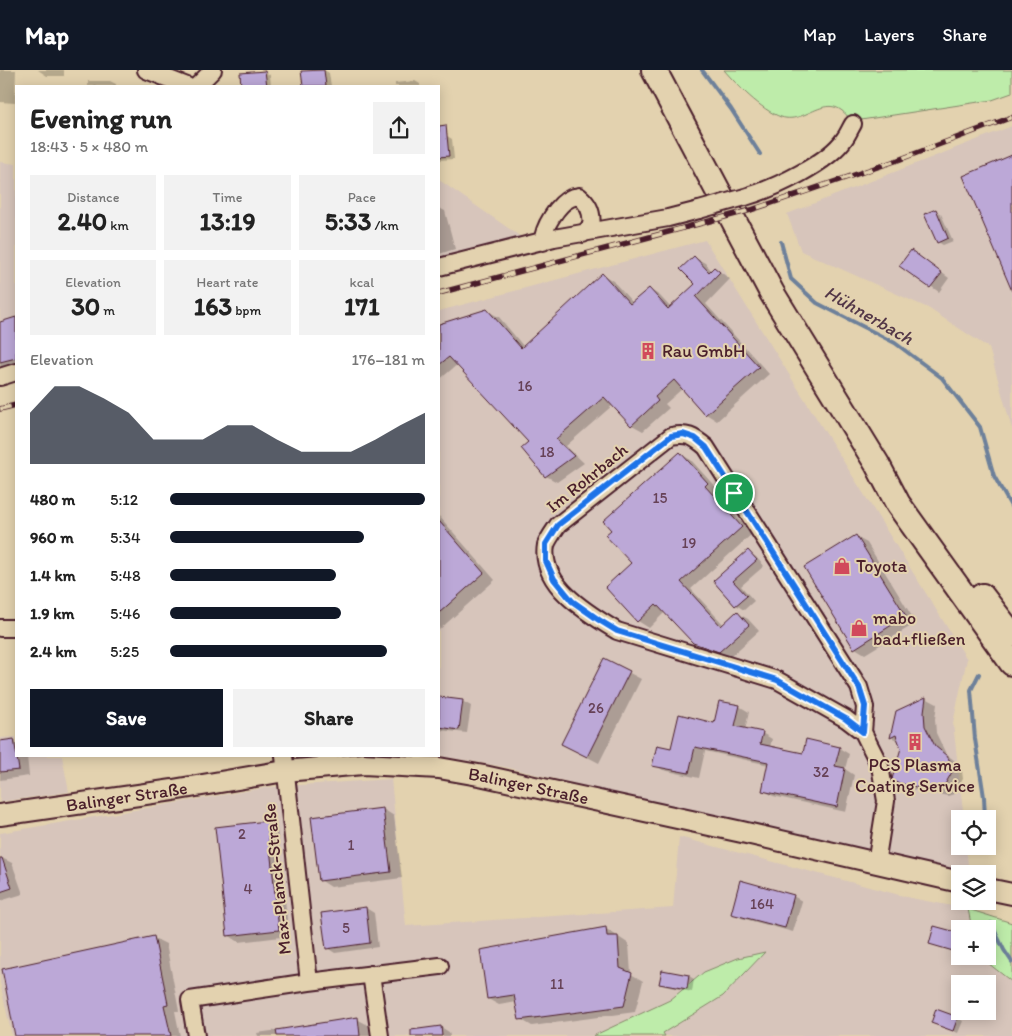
<!DOCTYPE html>
<html lang="en">
<head>
<meta charset="utf-8">
<style>
  :root { --surface:#fff; --page:#f2f2f2; --text:#222; --muted:#767676; --accent:#111827 }
  body { margin:0; font-family:Itim,sans-serif; background:var(--page); color:var(--text); height:100vh; display:flex; flex-direction:column; font-size:19px; white-space:nowrap }
  * { box-sizing:border-box; margin:0 }
  p { font-size:16px; color:var(--muted) }
  .icon { flex:none; width:28px; height:28px; fill:none; stroke:currentColor; stroke-width:2; stroke-linecap:round; stroke-linejoin:round }
  .map { position:relative; flex:1; overflow:hidden }
  .sheet { position:absolute; left:15px; top:15px; width:425px; height:672px; display:flex; flex-direction:column; background:var(--surface); border-radius:0px; box-shadow:0 2px 12px #0003 }
  .sheet>* { flex:none }
  .controls { position:absolute; left:951px; top:740px; display:grid; gap:10px }
  .controls a { display:grid; place-items:center; width:45px; height:45px; border-radius:0px; background:var(--surface); box-shadow:0 2px 12px #0003; font-size:25px }
  .pin { position:absolute; display:grid; place-items:center; width:42px; height:42px; color:#fff; margin:-21px; border:2px solid #fff; border-radius:50%; box-shadow:0 1px 5px #0007 }
  .round { display:grid; place-items:center; flex:none; width:52px; height:52px; border-radius:0px; background:var(--page) }
  .head { display:flex; align-items:center; justify-content:space-between; height:85px; padding:0 15px }
  h1 { font-size:28px; font-weight:700; line-height:38px }
  .figures { display:grid; grid-template-columns:repeat(3,1fr); gap:8px; height:85px; padding:5px 15px }
  .figures div { display:grid; align-content:center; border-radius:0px; background:var(--page); text-align:center }
  .figures b { font-size:25px; font-weight:700 }
  .figures small { font-size:14px; font-weight:400 }
  .figures p { font-size:14px }
  .chart { height:140px; padding:10px 15px }
  .chart p { display:flex; justify-content:space-between }
  .chart svg { width:100%; height:90px; margin-top:5px; fill:var(--accent); opacity:.7 }
  .action { display:flex; gap:10px; margin-top:auto; padding:10px 15px }
  .action a { flex:1; height:58px; border-radius:0px; background:var(--accent); color:#fff; font-size:20px; font-weight:700; line-height:58px; text-align:center }
  .action a+a { background:var(--page); color:var(--text) }
  ul { padding:0 15px; list-style:none; font-size:16px }
  li { display:grid; grid-template-columns:80px 60px 1fr; align-items:center; height:38px }
  li i { height:12px; border-radius:6px; background:var(--accent) }
  header { display:flex; align-items:center; gap:30px; box-sizing:border-box; height:70px; padding:0 25px; background:var(--accent); color:#fff }
  header strong { font-size:24px }
  nav { display:flex; gap:28px; margin-inline-start:auto; font-size:18px }
  .map>svg:first-child { display:block }
  .built { fill:#d7c5bb; fill-rule:evenodd }
  .green { fill:#beecaa; stroke:#84866a }
  .shadow { fill:#0003 }
  .lines { fill:none; stroke-linecap:round; stroke-linejoin:round }
  .stream { stroke:#6d809a; stroke-width:4 }
  .building { fill:#bca8d7; stroke:#4a1f2b }
  .minor-casing { stroke:#4a1f2b; stroke-width:20 }
  .major-casing { stroke:#4a1f2b; stroke-width:24 }
  .highway-casing { stroke:#4a1f2b; stroke-width:28 }
  .minor { stroke:#e3d2af; stroke-width:16 }
  .major { stroke:#e3d2af; stroke-width:20 }
  .highway { stroke:#e3d2af; stroke-width:24 }
  .rail-casing { stroke:#4a1f2b; stroke-width:5.5 }
  .rail { stroke:#e3d2af; stroke-width:4; stroke-dasharray:11; stroke-linecap:butt }
  .minor-bridge-casing { stroke:#4a1f2b; stroke-width:20; stroke-linecap:butt }
  .minor-bridge { stroke:#e3d2af; stroke-width:16 }
  .route-casing { stroke:#fff; stroke-width:10 }
  .route { stroke:#1a73e8; stroke-width:6 }
  .labels { text-anchor:middle; dominant-baseline:central; stroke-width:4; stroke-linejoin:round; paint-order:stroke }
  .number-label { font-size:15px; fill:#664156 }
  .poi-label { font-size:18px; fill:#4a1f2b; stroke:#e3d2af; text-anchor:start }
  .street-label { font-size:18px; fill:#4a1f2b; stroke:#e3d2af }
  .water-label { font-size:19px; font-style:italic; fill:#533747; stroke:#e3d2af }
</style>
</head>
<body>
<header>
<strong>Map</strong>
<nav><a>Map</a><a>Layers</a><a>Share</a></nav>
</header>
<div class="map">
<svg width="1012" height="966" viewBox="0 0 1012 966">
  <rect width="100%" height="100%" fill="#e3d2af"/>
  <filter id="ink" filterUnits="userSpaceOnUse"><feTurbulence type="fractalNoise" baseFrequency=".02" numOctaves="2"/><feDisplacementMap in="SourceGraphic" scale="10" xChannelSelector="R" yChannelSelector="G"/><feConvolveMatrix kernelMatrix="1 2 1 2 8 2 1 2 1" color-interpolation-filters="sRGB"/></filter>
  <g filter="url(#ink)">
    <path class="built" d="M1012 56V359L989 278 928 238 801 181 787 144Z
      M0 92 16 94V293L0 297Z
      M439 110 537 178 439 199Z
      M705 170 967 589 953 653 964 749H960V776H966L969 804 960 805 505 697 439 686V241Z
      M16 667V686H62L69 722 0 732V668Z
      M391 709 406 856 673 838 679 767 911 828 968 839 973 859H960V886H979L1012 912V966H665L663 963 723 926 704 902 670 930 593 966H12L0 913V763L270 717ZM960 914H988V941H960Z"/>
    <path class="green" d="M724 0H1012V23L992 30 861 50 853 54C829 14 808 56 781 47 761 40 737 15 724 0Z
      M968 839 1012 853V912L979 886H988V859H972Z
      M765 882 723 926 663 963 665 966H593L670 930 704 902 738 888Z"/>
    <path class="shadow" d="M0 0H16L15 33 0 32Z
      M38 0H64V6H47Z
      M324 0 329 3 331 16H304L302 2Z
      M265 2 270 5 271 16H242L241 4Z
      M88 11H110L116 14V16H88Z
      M415 11 420 14V16H395V13Z
      M447 66 452 69 454 89 439 90V67Z
      M439 138 445 141 455 179 439 184Z
      M936 141 941 144 953 171 943 175 938 172Z
      M912 181 949 208 939 222 901 195Z
      M694 187 705 193 712 201 715 198 730 209 706 234 769 304 717 351 706 344 683 318 665 334 669 338 643 361 632 355 613 335 566 376 584 393 557 412 546 406 529 372 458 294 439 310V255L487 241 499 247 524 277 602 204 613 211 633 233 649 219 660 226 671 238 696 215Z
      M16 249V295L0 299V253Z
      M680 384 691 390 718 420 715 423 752 464 691 519 724 555 737 543 748 549 759 561 730 587 705 579 693 572 665 542 649 558 638 551 632 494Z
      M439 446 495 510 439 560Z
      M856 467 867 473 916 553 865 584 855 578Z
      M748 482 756 487 764 496 741 516 754 531 744 540 736 535 715 512Z
      M605 590 641 609 599 693 574 680Z
      M439 628 462 631 471 636 467 663 439 660Z
      M926 628 937 634 935 649 936 663 946 684 959 694 962 701 963 709 954 724 948 726 906 718 894 711 902 678 900 672 891 667 897 642Z
      M739 636 749 642 745 660 762 663 772 669 770 677 804 684 839 678 849 684 845 699 854 705 846 742 773 726 763 720 769 695 705 681 699 708 663 700 654 695 672 680 715 654Z
      M14 670 16 671V686H27L29 706 0 710V672Z
      M383 739 394 746 402 808 331 817 320 810Z
      M266 752 277 758 289 866 239 872 228 865Z
      M0 787 12 793 23 824 0 831Z
      M793 826 802 831 793 862 741 848 732 843Z
      M366 838 374 843 378 877 335 883 327 878Z
      M605 858 629 874 631 904 643 911 635 942 532 956 520 949 517 932 499 935 488 929Z
      M960 864V884L931 873Z
      M154 868 166 874 179 941H175L180 966H17Z
      M663 901 689 906 694 909 692 922 665 916 660 913Z
      M957 948 963 951 958 963 933 952Z
      M357 949 368 955 370 966H258L257 963Z
      M441 957 449 962 450 966H424Z"/>
    <g class="lines">
      <path class="stream" d="M702 0 731 39 760 84
        M781 172 791 209 817 233 895 273 942 308 980 357 994 406 1012 438
        M979 604 971 620 975 669 984 727 985 749
        M986 776 987 782
        M991 853 1004 880 1012 892"/>
    </g>
    <path class="building" d="M324 0 326 16H303L301 1Z
      M265 1 267 16H241L240 3Z
      M446 55 449 86 439 87V56Z
      M1012 85V221L963 106Z
      M936 139 948 168 937 173 924 144Z
      M911 180 942 203 930 218 899 196Z
      M694 186 709 202 714 197 720 202 696 227 759 297 705 345 674 310 655 327 658 331 631 356 604 327 556 369 574 386 545 407 521 378 528 372 449 287 439 295V254L487 239 521 278 602 203 630 234 649 218 668 239 695 214 680 199Z
      M16 247V288L0 292V252Z
      M680 382 708 413 705 416 742 457 681 512 721 556 737 541 749 555 719 582 693 573 656 534 637 552 605 517 631 493 605 465 611 460 603 451Z
      M439 451 484 503 439 543Z
      M856 465 906 546 854 579 804 497Z
      M748 480 757 490 733 511 747 526 735 536 713 511Z
      M604 588 630 601 587 687 561 674Z
      M439 627 463 630 459 660 439 657Z
      M926 627 924 642 925 656 935 676 947 686 951 693 952 702 943 718 935 721 893 712 892 709 901 678 896 665 890 668 896 641Z
      M719 631 740 635 735 656 763 662 760 674 803 683 806 669 840 677 835 696 845 698 837 737 762 721 768 692 695 677 689 703 652 696 657 675 671 678 679 644 714 653Z
      M14 669 19 700 0 702V671Z
      M383 738 391 802 319 811 311 747Z
      M267 751 279 860 227 866 215 757Z
      M0 788H2L12 818 0 822Z
      M740 810 794 825 785 858 731 844Z
      M366 837 370 873 326 879 321 843Z
      M934 856 960 863V883L929 874Z
      M606 857 607 866H618L620 898 632 903 624 936 519 950 514 925 487 929 480 880Z
      M154 866 168 934 164 935 171 966H15L2 899Z
      M662 900 689 905 687 919 659 914Z
      M936 939 958 947 953 961 931 953Z
      M358 947 360 966H277L276 960Z
      M441 956 442 966H411V960Z"/>
    <g class="lines">
      <g class="minor-casing">
        <path id="minor" d="M146 0 187 16
          M197 16 213 0
          M745 127C773 119 829 93 845 68 848 64 850 59 853 54
          M543 172C542 159 558 133 571 128 573 127 576 127 579 126 589 134 593 144 591 156L583 164
          M439 197 554 168 668 148 699 140
          M0 307 16 302
          M0 558H16
          M863 662 865 637 859 617 706 377C693 366 687 363 671 366L558 455C554 461 548 469 546 475 539 515 589 544 617 561L777 610 846 649 863 662 880 696 886 731 876 794
          M284 686 309 912 440 896
          M371 904 380 966
          M196 966 190 930 309 912"/>
      </g>
      <g class="major-casing">
        <g id="major">
          <path id="s1" d="M0 745 173 720 285 701 363 694 402 696 439 698 484 706 742 762 960 812"/>
          <path d="M988 819 1012 824"/>
        </g>
      </g>
      <g class="highway-casing">
        <path id="highway" d="M654 0 772 223 877 394 898 434 1012 593
          M982 526 1012 565"/>
      </g>
      <use href="#minor" class="minor"/>
      <use href="#major" class="major"/>
      <use href="#highway" class="highway"/>
      <g class="rail-casing">
        <path id="rail" d="M439 223 751 140 898 90 1012 47
          M0 339 16 335"/>
      </g>
      <use href="#rail" class="rail"/>
      <g class="minor-bridge-casing">
        <path id="minor-bridge" d="M699 140 745 127"/>
      </g>
      <use href="#minor-bridge" class="minor-bridge"/>
    </g>
  </g>
  <g class="lines" filter="url(#ink)">
    <g class="route-casing">
      <path id="route" d="M683 364 695 368 706 377 859 617 865 636 863 662 846 649 777 610 617 561 599 550 572 531 554 509 546 491V474L558 455 671 366Z"/>
    </g>
    <use href="#route" class="route"/>
  </g>
  <defs>
    <g id="building-bare" transform="scale(1.35)"><path d="M-4-6H4V6H1V3H-1V6H-4ZM-2.5-4.3h1.7v1.8h-1.7ZM.8-4.3h1.7v1.8H.8ZM-2.5-1h1.7V.8h-1.7ZM.8-1h1.7V.8H.8Z" fill="#d1495b" stroke="#e3d2af" stroke-width="2.5" paint-order="stroke"/></g>
    <g id="shop-bare" transform="scale(1.35)"><path d="M-5-2.5h2.3a2.7 3.5 0 0 1 5.4 0H5L5.5 6h-11ZM-1.5-2.5h3a1.5 2.3 0 0 0-3 0Z" fill="#d1495b" stroke="#e3d2af" stroke-width="2.5" paint-order="stroke"/></g>
  </defs>
  <g fill-rule="evenodd">
    <use href="#building-bare" x="648" y="281"/>
    <use href="#shop-bare" x="842" y="496"/>
    <use href="#shop-bare" x="859" y="558"/>
    <use href="#building-bare" x="915" y="672"/>
  </g>
  <g class="labels">
    <g class="number-label">
      <text x="525" y="316">16</text>
      <text x="547" y="382">18</text>
      <text x="660" y="428">15</text>
      <text x="689" y="473">19</text>
      <text x="596" y="638">26</text>
      <text x="821" y="702">32</text>
      <text x="242" y="764">2</text>
      <text x="351" y="775">1</text>
      <text x="248" y="819">4</text>
      <text x="762" y="834">164</text>
      <text x="346" y="858">5</text>
      <text x="557" y="914">11</text>
    </g>
    <g class="poi-label">
      <text x="662" y="281">Rau GmbH</text>
      <text x="856" y="496">Toyota</text>
      <text x="873" y="548">mabo<tspan x="873" dy="21">bad+fließen</tspan></text>
      <text x="915" y="695" text-anchor="middle">PCS Plasma<tspan x="915" dy="21">Coating Service</tspan></text>
    </g>
    <g class="street-label">
      <text transform="translate(587 408) rotate(-39)">Im Rohrbach</text>
      <text stroke="none"><textPath href="#s1" startOffset="534">Balinger Straße</textPath></text>
      <text stroke="none"><textPath href="#s1" startOffset="128">Balinger Straße</textPath></text>
      <text transform="translate(277 809) rotate(-96)">Max-Planck-Straße</text>
    </g>
    <g class="water-label">
      <text transform="translate(869 245) rotate(30)">Hühnerbach</text>
    </g>
  </g>
</svg>
<div class="controls">
<a><svg class="icon" aria-label="locate" viewBox="0 0 24 24"><circle cx="12" cy="12" r="6"/><path d="M12 2v4M12 18v4M2 12h4M18 12h4"/></svg></a>
<a><svg class="icon" aria-label="layers" viewBox="0 0 24 24"><path d="M12 4l9 5-9 5-9-5zM3 14l9 5 9-5"/></svg></a>
<a>+</a>
<a>−</a>
</div>
<div class="pin" style="left:734px;top:423px;background:#1e9e55"><svg class="icon" aria-label="arrive" viewBox="0 0 24 24"><path d="M6 21V4h12l-3 4 3 4H6"/></svg></div>
<section class="sheet">
<div class="head"><div><h1>Evening run</h1><p>18:43 · 5 × 480 m</p></div><a class="round"><svg class="icon" aria-label="share" viewBox="0 0 24 24"><path d="M12 15V3M7 8l5-5 5 5M5 13v7h14v-7"/></svg></a></div>
<div class="figures">
<div><p>Distance</p><b>2.40<small> km</small></b></div>
<div><p>Time</p><b>13:19</b></div>
<div><p>Pace</p><b>5:33<small> /km</small></b></div>
</div>
<div class="figures">
<div><p>Elevation</p><b>30<small> m</small></b></div>
<div><p>Heart rate</p><b>163<small> bpm</small></b></div>
<div><p>kcal</p><b>171</b></div>
</div>
<div class="chart"><p><span>Elevation</span>176–181 m</p>
<svg viewBox="0 0 160 44" preserveAspectRatio="none"><path d="M0 44V19L10 6L20 6L30 12L40 19L50 32L60 32L70 32L80 25L90 25L100 32L110 38L120 38L130 38L140 32L150 25L160 19V44z"/></svg>
</div>
<ul>
<li><b>480 m</b>5:12<i style="width:100%"></i></li>
<li><b>960 m</b>5:34<i style="width:76%"></i></li>
<li><b>1.4 km</b>5:48<i style="width:65%"></i></li>
<li><b>1.9 km</b>5:46<i style="width:67%"></i></li>
<li><b>2.4 km</b>5:25<i style="width:85%"></i></li>
</ul>
<div class="action"><a>Save</a><a>Share</a></div>
</section>
</div>
</body>
</html>
